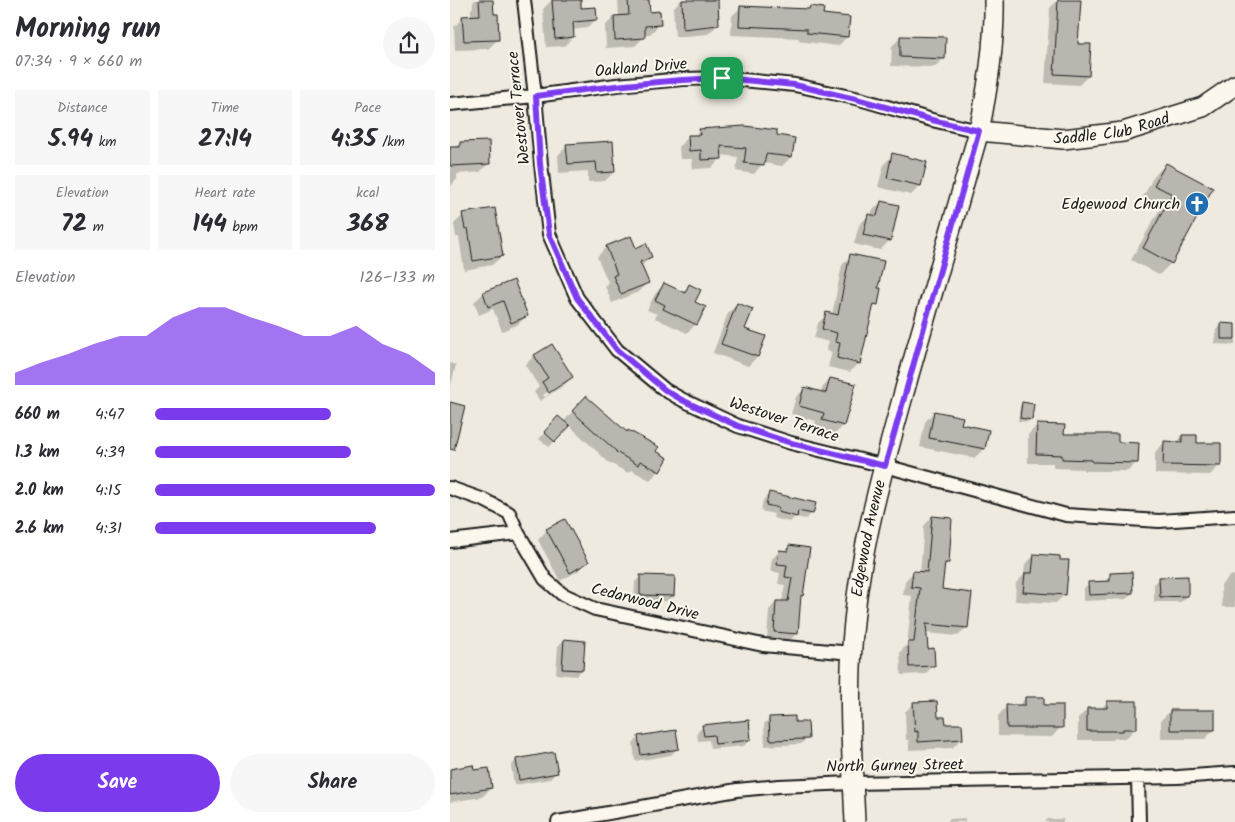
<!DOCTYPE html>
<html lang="en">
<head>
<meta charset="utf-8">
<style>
  :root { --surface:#fff; --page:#f7f7f7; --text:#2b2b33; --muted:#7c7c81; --accent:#7c3aed }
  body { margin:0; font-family:Kalam,sans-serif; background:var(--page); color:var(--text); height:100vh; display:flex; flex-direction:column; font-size:19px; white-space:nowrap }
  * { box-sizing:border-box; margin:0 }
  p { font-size:16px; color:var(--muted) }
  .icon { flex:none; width:28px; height:28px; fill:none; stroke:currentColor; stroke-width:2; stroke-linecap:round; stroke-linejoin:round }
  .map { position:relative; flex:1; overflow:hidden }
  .drawer { display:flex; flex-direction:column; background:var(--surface); width:450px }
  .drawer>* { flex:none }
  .pin { position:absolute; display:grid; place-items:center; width:42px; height:42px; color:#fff; margin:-21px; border-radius:10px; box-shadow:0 2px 8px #0006 }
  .round { display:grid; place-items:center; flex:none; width:52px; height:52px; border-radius:26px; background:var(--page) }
  .overview { display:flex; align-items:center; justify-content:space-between; height:85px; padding:0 15px }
  h1 { font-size:28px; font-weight:700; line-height:38px }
  .stats { display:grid; grid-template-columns:repeat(3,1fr); gap:8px; height:85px; padding:5px 15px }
  .stats div { display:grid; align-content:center; border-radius:0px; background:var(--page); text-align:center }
  .stats b { font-size:25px; font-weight:700 }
  .stats small { font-size:14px; font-weight:400 }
  .stats p { font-size:14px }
  .chart { height:140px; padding:10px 15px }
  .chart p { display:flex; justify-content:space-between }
  .chart svg { width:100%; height:90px; margin-top:5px; fill:var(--accent); opacity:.7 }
  .action { display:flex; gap:10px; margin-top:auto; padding:10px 15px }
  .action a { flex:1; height:58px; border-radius:30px; background:var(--accent); color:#fff; font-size:20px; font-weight:700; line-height:58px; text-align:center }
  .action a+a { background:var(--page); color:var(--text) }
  ul { padding:0 15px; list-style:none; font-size:16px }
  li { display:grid; grid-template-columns:80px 60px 1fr; align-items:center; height:38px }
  li i { height:12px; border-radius:6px; background:var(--accent) }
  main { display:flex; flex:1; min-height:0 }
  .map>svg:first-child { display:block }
  .shadow { fill:#0003; fill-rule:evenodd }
  .building { fill:#b9b6af; stroke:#1c1c1c }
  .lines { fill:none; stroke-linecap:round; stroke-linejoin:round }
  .street-casing { stroke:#1c1c1c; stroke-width:16 }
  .secondary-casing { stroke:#1c1c1c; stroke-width:22 }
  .street { stroke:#fbf7ec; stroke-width:12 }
  .secondary { stroke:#fbf7ec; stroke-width:19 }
  .route-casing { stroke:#fff; stroke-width:10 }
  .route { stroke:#7c3aed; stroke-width:6 }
  .labels { text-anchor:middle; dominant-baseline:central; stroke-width:4; stroke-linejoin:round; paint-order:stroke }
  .street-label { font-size:16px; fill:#1c1c1c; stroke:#fbf7ec }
  .poi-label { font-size:16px; fill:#1c1c1c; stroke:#fbf7ec; text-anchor:end }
</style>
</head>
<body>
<main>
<section class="drawer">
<div class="overview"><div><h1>Morning run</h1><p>07:34 · 9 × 660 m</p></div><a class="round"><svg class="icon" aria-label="share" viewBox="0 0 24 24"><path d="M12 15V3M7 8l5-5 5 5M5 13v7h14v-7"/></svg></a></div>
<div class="stats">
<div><p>Distance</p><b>5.94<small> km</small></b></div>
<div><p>Time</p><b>27:14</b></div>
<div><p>Pace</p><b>4:35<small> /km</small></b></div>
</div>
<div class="stats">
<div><p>Elevation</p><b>72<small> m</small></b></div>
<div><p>Heart rate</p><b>144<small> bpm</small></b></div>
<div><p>kcal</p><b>368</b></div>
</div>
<div class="chart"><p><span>Elevation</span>126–133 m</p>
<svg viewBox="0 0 160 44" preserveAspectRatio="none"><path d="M0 44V38L10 33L20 29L30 24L40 20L50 20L60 11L70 6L80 6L90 11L100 15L110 20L120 20L130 15L140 24L150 29L160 38V44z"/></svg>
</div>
<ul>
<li><b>660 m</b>4:47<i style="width:63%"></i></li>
<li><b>1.3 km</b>4:39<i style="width:70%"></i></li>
<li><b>2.0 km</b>4:15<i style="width:100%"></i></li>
<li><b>2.6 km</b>4:31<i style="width:79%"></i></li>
</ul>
<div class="action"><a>Save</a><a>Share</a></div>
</section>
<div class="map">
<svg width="785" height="822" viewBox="0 0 785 822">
  <rect width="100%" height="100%" fill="#eeeadf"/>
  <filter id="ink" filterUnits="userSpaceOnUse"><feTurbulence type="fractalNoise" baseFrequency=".02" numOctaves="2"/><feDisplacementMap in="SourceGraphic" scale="10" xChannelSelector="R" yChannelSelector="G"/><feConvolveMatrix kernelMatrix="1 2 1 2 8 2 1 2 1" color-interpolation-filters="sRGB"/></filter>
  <g filter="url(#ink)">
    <path class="shadow" d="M25 0H42L48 39 38 49 5 50 4 27 13 18 21 17V9L23 7V2Z
      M102 0H129L130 9 146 19 137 28 122 30 123 37 114 46 96 47 93 9Z
      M168 0H198L199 13 209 25 200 34H194V37L185 46 156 48 155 26 164 17H169Z
      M231 0H266L268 25 258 34 225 37 223 8Z
      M608 0H629L627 45 638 76 629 85 595 83 600 8Z
      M291 7 357 10 360 7 372 15 397 37 388 46 348 41 349 38 281 35 282 16Z
      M451 37 494 58 485 67 441 66 442 46Z
      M250 130 325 136 341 157 332 166 313 163 304 174 286 171 288 157 271 155V158L262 168 243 169 242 159H230L229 146 239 137 244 136Z
      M10 143 39 163 30 172 7 174V179L0 187V149L5 148Z
      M117 146 164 172 155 181 138 182V171L109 173 108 155Z
      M443 155 470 186 461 195 428 187 434 164Z
      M716 164 761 189 721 263 709 275 681 260 711 207 693 197 704 176Z
      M431 202 440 240 430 250 404 244 409 225 418 216H421L422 211Z
      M13 215 52 256 42 265 14 270 9 237H6L4 224Z
      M180 237 185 249 200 257 191 267 197 283 188 292 162 303 155 286 158 282 147 257 156 247Z
      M401 256 427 289V304L421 310 409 363 400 372 378 367 382 352 376 351 379 342 364 338 368 323 377 314 382 315 392 265Z
      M63 282 77 316 67 325 52 331 43 309 29 315 24 302 34 293Z
      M214 284 232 293 240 285 244 302 246 324 237 333 205 318 207 314 197 310 205 294Z
      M287 304 294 330 307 357 298 366 263 353 278 313Z
      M772 325H785V345L765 344 766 330Z
      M102 345 122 377 113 386 90 401 84 392 89 387 75 365 84 356ZM113 382V385L95 397 93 395Z
      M0 363 6 365 0 388Z
      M380 380 404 385 393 426 385 434 364 429 366 421 341 414 346 397 355 388 371 393 372 388Z
      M573 403 581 419 578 422 568 421 570 406Z
      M127 407 176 434 216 458 209 471 200 480 181 470 178 473 158 462 119 425 99 447 89 439 103 423 113 422Z
      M484 412 510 425 537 431 534 449 524 458 470 447 475 422Z
      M587 425 613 436 667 444 687 462 678 471H634V469L603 468V463H578V435Z
      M733 436 746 444 769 466 760 475 705 474V452L714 443H726Z
      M319 494 362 513 356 519 345 517 340 522 323 518 324 514 311 511 313 500Z
      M482 517 498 562 493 567 491 590 516 628 508 636 476 633V650L484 665 475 674 451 675 450 652 457 645 462 596 453 595 455 581 463 572 470 573 474 526Z
      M114 521 137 562 128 571 110 581 88 540 97 530Z
      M339 547 352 595 349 598 347 633 339 641 317 639 319 610 326 602H332L335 585 328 584 330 573 320 571 322 559 330 551 334 552Z
      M585 555 615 594 606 603 565 601 566 583 574 575 575 564Z
      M661 575 682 593 676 599 633 601V589L639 583 655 582Z
      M785 575V607H772L771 585 780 576Z
      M191 576 223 596 217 601H184L185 582Z
      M710 578 737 596 731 602H704V584Z
      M114 640 131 670 126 676 106 674 108 646Z
      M576 698 592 707 611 727 602 737 548 736V716L557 706H568Z
      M657 702 686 728 676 738H665L663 740H628V718L638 709H651Z
      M464 703 486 718 511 739 502 748 459 750V740H456L455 712Z
      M720 711 764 730 755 739H711V720Z
      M320 718 344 723 357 738 351 744 315 746 314 724Z
      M253 727 300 740 294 746 260 749 259 740 248 741 247 732Z
      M189 737 227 749 221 755 185 761 183 743Z
      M66 760 106 773 100 779 64 785 61 766Z
      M0 770 23 772 41 788 32 797 0 802Z
      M515 818V822H497L500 819Z
      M598 819H613V822H595Z"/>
    <path class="building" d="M29 0H43L44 14H48L49 40 14 41 12 16 30 15Z
      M102 0H131V8L146 7 147 20 123 22 124 37 105 39Z
      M178 0H199L200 12 210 11 211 25 195 26V38L165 40 164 16 179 15Z
      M232 0H268L269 25 233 29Z
      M608 0H631L628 44H641L639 76 604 74Z
      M290 6 359 9 360 6 374 8 373 14 400 17 398 37 357 33V29L289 26Z
      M450 36 496 37 495 59 450 57Z
      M295 126 327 130V135L345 138 342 157 316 154 314 165 294 163 296 148 271 146 272 159 251 160V150L239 151 238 135H250L249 129Z
      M39 141 40 164 0 166V147H10V142Z
      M163 141 165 172 147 173 146 162 118 164 116 144Z
      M442 153 477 162 471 186 437 178Z
      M716 163 763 188 722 264 693 248 722 194 704 185Z
      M431 201 449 205 441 241 413 235 418 214 427 216Z
      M45 208 53 256 23 261 18 228 15 229 12 213Z
      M181 236 186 248 196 243 202 257 190 262 199 283 171 294 163 276 167 274 156 246Z
      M400 254 434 261 428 288H431L428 305 424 304 410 364 387 358 390 343 385 342 387 333 372 329 376 312 388 315Z
      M64 280 78 316 61 323 53 301 38 307 33 292Z
      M214 283 235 293 239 284 251 290 245 302 256 307 247 325 213 309 215 305 205 300Z
      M287 303 303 309 295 329 316 336 308 357 271 344Z
      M771 323 785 324V339H771Z
      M102 344 123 377 99 393 92 382 98 378 84 355Z
      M380 378 406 384 394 426 372 420 374 413 349 406 354 387 376 393Z
      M136 396 177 432 178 430 209 447 206 451 218 458 210 472 190 461 188 465 166 452V451L122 411Z
      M0 402 15 406 4 450 0 449Z
      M572 402 584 404 582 420 570 418Z
      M484 411 513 417 511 424 539 430 535 449 479 438Z
      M108 416 120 426 105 442 94 432Z
      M587 424 615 425 614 434H668V442L689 443 688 463 642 462V460L612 459V455L586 454Z
      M732 435H747V443H771V466L713 465 714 441 732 442Z
      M319 492 366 503 363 514 348 511 347 517 328 512 329 508 316 505Z
      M482 516 502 518 499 563H495L492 589 522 593 518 628 476 624 478 649 484 648 485 666 459 667 458 642H464L470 588 461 587 463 571 477 572Z
      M115 519 139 562 120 573 96 529Z
      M339 545 360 548 353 596 351 595 348 634 324 632 326 601H338L342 578 335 577 337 565 327 564 329 550 338 551Z
      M584 554 610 556V560H619L616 595 573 592 575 573H582Z
      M682 572 683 593 639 595 638 582 660 581V573Z
      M190 575 225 576 224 596 190 595Z
      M738 576V596L710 597 709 577Z
      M114 639 135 641 133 670 112 669Z
      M575 697H594V705H613V728H557L556 705H575Z
      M487 701 488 717H495L496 724H512L513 739 468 742V731L465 732 463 702Z
      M657 701H687V729H673V731H637V708H657Z
      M720 710H765V730H720Z
      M345 716V722H358L359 739 320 740 319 717Z
      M299 720 301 740 265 744 264 735 254 736 252 725Z
      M226 730 229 749 191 755 188 736Z
      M104 752 108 773 69 780 66 759Z
      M23 765 24 770 39 768 42 788 0 795V769Z"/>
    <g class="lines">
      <g class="street-casing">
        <path id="street" d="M74 0 85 96 91 164 99 234 127 298 167 350 215 390 233 400 288 426 341 443 435 466 616 515 709 521 785 516
          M0 104 85 96 166 85 233 79 272 78 345 85 410 99 482 120 529 131
          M0 488 34 500 59 513 68 533 95 579 112 594 145 609 313 645 402 653
          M0 541 68 533
          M688 778 689 822
          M108 822 287 790 329 786 403 783 728 777 785 773"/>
      </g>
      <g class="secondary-casing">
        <g id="secondary">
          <path id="s1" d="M529 131 613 139 673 132 753 107 785 85"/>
          <path id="s2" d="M405 822C402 755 397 689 404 622 412 539 436 458 458 378 482 296 505 213 529 131 538 88 545 44 544 0"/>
        </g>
      </g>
      <use href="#street" class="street"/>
      <use href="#secondary" class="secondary"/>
    </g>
  </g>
  <g class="lines" filter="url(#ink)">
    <g class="route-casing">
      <path id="route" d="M272 78 345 85 410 100 482 120 529 131 435 466 341 443 288 426 232 400 215 390 167 350 127 298 99 234 90 164 86 96C148 88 209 80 272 78Z"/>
    </g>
    <use href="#route" class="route"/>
  </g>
  <defs>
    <g id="church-disc" transform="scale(1.25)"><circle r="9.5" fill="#1f6fb2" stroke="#fbf7ec"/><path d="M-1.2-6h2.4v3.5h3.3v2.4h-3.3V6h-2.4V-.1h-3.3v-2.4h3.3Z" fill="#fff"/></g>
  </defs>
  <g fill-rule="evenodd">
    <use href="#church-disc" x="747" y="204"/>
  </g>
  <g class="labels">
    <g class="street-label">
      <text transform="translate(191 68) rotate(-5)">Oakland Drive</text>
      <text transform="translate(69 108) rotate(-96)">Westover Terrace</text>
      <text stroke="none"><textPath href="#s1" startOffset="134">Saddle Club Road</textPath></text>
      <text transform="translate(334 420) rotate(18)">Westover Terrace</text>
      <text stroke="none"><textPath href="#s2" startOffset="285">Edgewood Avenue</textPath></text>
      <text transform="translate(195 602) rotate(14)">Cedarwood Drive</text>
      <text transform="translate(445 766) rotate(-1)">North Gurney Street</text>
    </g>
    <g class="poi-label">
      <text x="730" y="204">Edgewood Church</text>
    </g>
  </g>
</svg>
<div class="pin" style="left:272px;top:78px;background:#1e9e55"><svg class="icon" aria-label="arrive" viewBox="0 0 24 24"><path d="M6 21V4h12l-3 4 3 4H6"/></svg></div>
</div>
</main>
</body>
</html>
